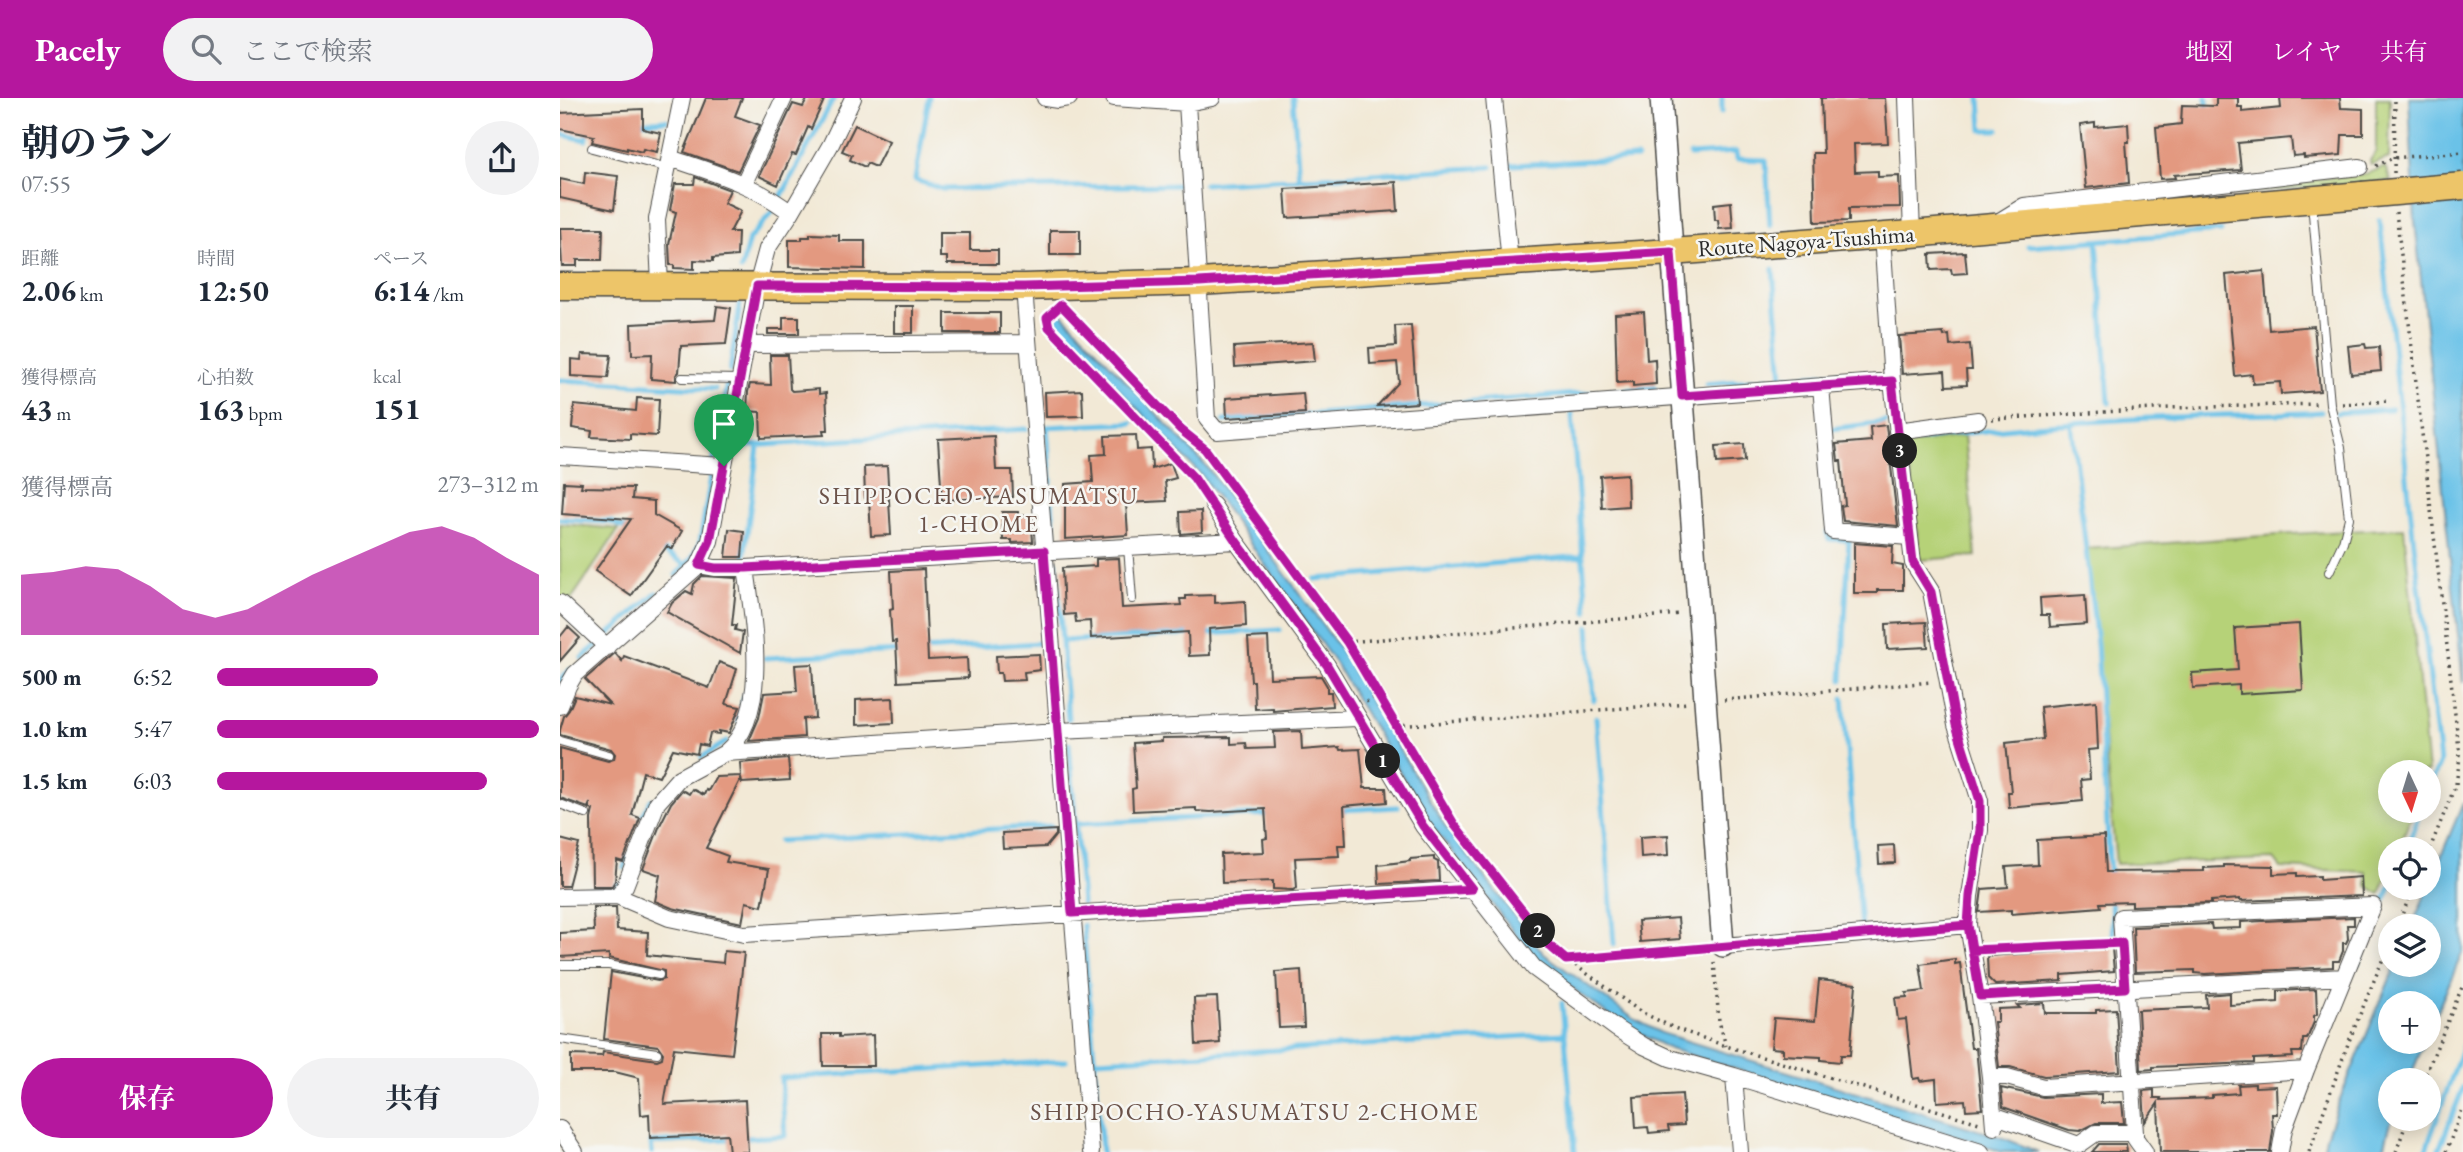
<!DOCTYPE html>
<html lang="ja">
<head>
<meta charset="utf-8">
<style>
  :root { --surface:#fff; --page:#f2f2f3; --text:#1f2937; --muted:#747a83; --accent:#b5179e }
  body { margin:0; font-family:"EB Garamond","Noto Serif JP",serif; background:var(--page); color:var(--text); height:100vh; display:flex; flex-direction:column; font-size:26px; white-space:nowrap }
  * { box-sizing:border-box; margin:0 }
  p { font-size:23px; color:var(--muted) }
  .icon { flex:none; width:38px; height:38px; fill:none; stroke:currentColor; stroke-width:2; stroke-linecap:round; stroke-linejoin:round }
  .map { position:relative; flex:1; overflow:hidden }
  .side { display:flex; flex-direction:column; background:var(--surface); width:560px }
  .side>* { flex:none }
  .needle { width:46px; rotate:176deg }
  .controls { position:absolute; left:1818px; top:662px; display:grid; gap:14px }
  .controls a { display:grid; place-items:center; width:63px; height:63px; border-radius:50%; background:var(--surface); box-shadow:0 4px 18px #0003; font-size:35px }
  .pin { position:absolute; display:grid; place-items:center; width:60px; height:60px; color:#fff; margin:-72px -30px; border-radius:50% 50% 50% 0; rotate:-45deg; box-shadow:0 0 7px #0007 }
  .pin .icon { rotate:45deg }
  .km { position:absolute; width:35px; height:35px; margin:-18px; border-radius:50%; background:#222; color:#fff; font-size:19px; line-height:35px; text-align:center }
  .round { display:grid; place-items:center; flex:none; width:74px; height:74px; border-radius:37px; background:var(--page) }
  .headline { display:flex; align-items:center; justify-content:space-between; height:119px; padding:0 21px }
  h1 { font-size:38px; font-weight:700; line-height:52px }
  .metrics { display:grid; grid-template-columns:repeat(3,1fr); gap:10px; height:119px; padding:7px 21px }
  .metrics div { display:grid; align-content:center }
  .metrics b { font-size:30px; font-weight:700 }
  .metrics small { font-size:19px; font-weight:400 }
  .metrics p { font-size:19px }
  .chart { height:196px; padding:14px 21px }
  .chart p { display:flex; justify-content:space-between }
  .chart svg { width:100%; height:126px; margin-top:7px; fill:var(--accent); opacity:.7 }
  .cta { display:flex; gap:14px; margin-top:auto; padding:14px 21px }
  .cta a { flex:1; height:80px; border-radius:42px; background:var(--accent); color:#fff; font-size:28px; font-weight:700; line-height:80px; text-align:center }
  .cta a+a { background:var(--page); color:var(--text) }
  ul { padding:0 21px; list-style:none; font-size:23px }
  li { display:grid; grid-template-columns:112px 84px 1fr; align-items:center; height:52px }
  li i { height:18px; border-radius:9px; background:var(--accent) }
  header { display:flex; align-items:center; gap:42px; box-sizing:border-box; height:98px; padding:0 35px; background:var(--accent); color:#fff }
  header strong { font-size:33px }
  nav { display:flex; gap:38px; margin-inline-start:auto; font-size:24px }
  .search { width:490px; height:63px; background:var(--page); display:flex; align-items:center; gap:18px; box-sizing:border-box; padding:0 24px; border-radius:38px; color:var(--muted); font-size:26px }
  main { display:flex; flex:1; min-height:0 }
  .map>svg:first-child { display:block }
  .green { fill:#b6d278; stroke:#707e52; stroke-width:2 }
  .water { fill:#6bc2e8; stroke:#4b768a; stroke-width:2 }
  .lines { fill:none; stroke-linecap:round; stroke-linejoin:round }
  .stream { stroke:#6bc2e8; stroke-width:5 }
  .building { fill:#e39980 }
  .service-casing { stroke:#494845; stroke-width:10 }
  .minor-casing { stroke:#494845; stroke-width:18 }
  .tertiary-casing { stroke:#494845; stroke-width:24 }
  .primary-casing { stroke:#494845; stroke-width:29 }
  .path { stroke:#494845; stroke-width:3.5; stroke-dasharray:2 5; stroke-linecap:butt }
  .service { stroke:#fff; stroke-width:8 }
  .minor { stroke:#fff; stroke-width:16 }
  .tertiary { stroke:#fff; stroke-width:21 }
  .primary { stroke:#edc569; stroke-width:26 }
  .primary-bridge-casing { stroke:#494845; stroke-width:29; stroke-linecap:butt }
  .primary-bridge { stroke:#edc569; stroke-width:26 }
  .route-casing { stroke:#fff; stroke-width:14 }
  .route { stroke:#b5179e; stroke-width:9 }
  .labels { text-anchor:middle; dominant-baseline:central; stroke-width:5; stroke-linejoin:round; paint-order:stroke }
  .street-label { font-size:23px; fill:#2b2b2b; stroke:#f6f6f2 }
  .neighbourhood-label { font-size:24px; letter-spacing:2px; fill:#6b5249; stroke:#f6f6f2 }
</style>
</head>
<body>
<header>
<strong>Pacely</strong>
<div class="search"><svg class="icon" aria-label="search" viewBox="0 0 24 24"><circle cx="10" cy="10" r="6"/><path d="M15 15l6 6"/></svg>ここで検索</div>
<nav><a>地図</a><a>レイヤ</a><a>共有</a></nav>
</header>
<main>
<section class="side">
<div class="headline"><div><h1>朝のラン</h1><p>07:55</p></div><a class="round"><svg class="icon" aria-label="share" viewBox="0 0 24 24"><path d="M12 15V3M7 8l5-5 5 5M5 13v7h14v-7"/></svg></a></div>
<div class="metrics">
<div><p>距離</p><b>2.06<small> km</small></b></div>
<div><p>時間</p><b>12:50</b></div>
<div><p>ペース</p><b>6:14<small> /km</small></b></div>
</div>
<div class="metrics">
<div><p>獲得標高</p><b>43<small> m</small></b></div>
<div><p>心拍数</p><b>163<small> bpm</small></b></div>
<div><p>kcal</p><b>151</b></div>
</div>
<div class="chart"><p><span>獲得標高</span>273–312 m</p>
<svg viewBox="0 0 160 44" preserveAspectRatio="none"><path d="M0 44V23L10 22L20 20L30 21L40 27L50 35L60 38L70 35L80 29L90 23L100 18L110 13L120 8L130 6L140 10L150 17L160 23V44z"/></svg>
</div>
<ul>
<li><b>500 m</b>6:52<i style="width:50%"></i></li>
<li><b>1.0 km</b>5:47<i style="width:100%"></i></li>
<li><b>1.5 km</b>6:03<i style="width:84%"></i></li>
</ul>
<div class="cta"><a>保存</a><a>共有</a></div>
</section>
<div class="map">
<svg width="1903" height="1054" viewBox="0 0 1903 1054">
  <rect width="100%" height="100%" fill="#f6f6f2"/>
  <filter id="ink" filterUnits="userSpaceOnUse"><feTurbulence type="fractalNoise" baseFrequency=".0143" numOctaves="2"/><feDisplacementMap in="SourceGraphic" scale="14" xChannelSelector="R" yChannelSelector="G"/><feConvolveMatrix kernelMatrix="1 2 1 2 8 2 1 2 1" color-interpolation-filters="sRGB"/></filter>
  <filter id="wash" filterUnits="userSpaceOnUse"><feTurbulence type="fractalNoise" baseFrequency=".00686" numOctaves="4" result="noise"/><feDisplacementMap in="SourceGraphic" scale="28" xChannelSelector="R" yChannelSelector="G"/><feGaussianBlur stdDeviation="1.57" result="paint"/><feColorMatrix in="noise" values="0 0 0 0 0 0 0 0 0 0 0 0 0 0 0 0 0 1.4 0 .05"/><feComposite in="paint" operator="in"/></filter>
  <g filter="url(#wash)">
    <rect width="100%" height="100%" fill="#f2e9d6"/>
    <path class="green" d="M1816 0H1830L1829 60 1811 67 1810 63 1816 53Z
      M1825 69 1831 83 1482 112V110L1805 76Z
      M1404 338 1416 458 1360 462 1347 346Z
      M0 426 59 431 8 506 0 498Z
      M1844 430 1868 674H1830V712H1854L1838 751H1830V770L1820 796 1807 788V774L1721 770 1714 761 1556 766 1527 451 1732 436Z"/>
    <path class="water" d="M1849 0H1903V585L1855 123Z
      M500 213 647 369 778 548 885 728 984 856 1074 921 1101 935 1441 1039 1478 1054H1441L1416 1044 1110 951 1061 926 977 864 872 728 775 565 642 378 491 221Z
      M1903 705V853L1869 933V905H1830V943H1865L1849 982H1830V1020H1832L1823 1054H1763L1766 1039 1779 1003 1836 866H1869V828H1852Z"/>
    <g class="lines">
      <path class="stream" d="M369 0 355 82 382 91 624 87
        M733 0 739 81
        M1162 0V14
        M1420 0 1422 32H1438
        M1647 14V0
        M77 24 106 22
        M0 36 26 42 29 30
        M1130 57 1176 54 1177 61 1206 62 1210 128
        M952 67 1077 60
        M644 86 931 69
        M1820 122 1854 446 1880 664 1869 691
        M1537 143 1549 305
        M1468 148 1661 133
        M1213 171 1222 280
        M181 172 189 141 214 112 274 0
        M170 273 180 206
        M0 282 155 291
        M1146 286 1278 275
        M1777 315 1831 311
        M1012 316 1027 514
        M664 323 1095 290
        M1511 325 1537 545 1550 779
        M484 329 572 325
        M487 329 491 384
        M1270 331 1326 324
        M1356 342C1448 328 1540 322 1633 318 1676 316 1718 317 1761 314
        M187 348 466 331
        M492 403 495 443
        M0 421 51 424 71 433
        M1267 434 1269 441 1289 442 1282 582
        M98 449 126 467
        M184 459 198 348
        M496 464 508 621
        M116 477 133 459 140 444 167 285
        M755 481 1023 458
        M1029 529 1034 602
        M643 536 720 532
        M503 543 633 536
        M361 552 480 545
        M22 560 96 495
        M205 560 340 553
        M0 582 10 572
        M1283 600 1301 830
        M1036 619 1054 846
        M178 623 185 595
        M509 646 522 805
        M142 659 166 644
        M779 712 838 709
        M83 717 91 702
        M516 726 709 716
        M219 743 491 728
        M1846 751 1861 712
        M64 770 68 758
        M0 791 53 790 58 786
        M1551 800 1553 842
        M523 827 542 1054
        M1798 865 1830 789
        M1002 905 1015 1054
        M537 962 1005 936
        M92 1054 91 1045 225 1038 221 980 506 963
        M1865 1054 1903 948
        M1878 1054 1903 990"/>
    </g>
    <g id="blocks">
      <path class="building" d="M146 0H182L175 18 200 27 178 73 124 54Z
        M248 0H265L251 31 248 29 236 57 232 56 218 87 199 78 233 6 243 9Z
        M1261 0H1325L1328 45 1294 46 1295 74 1318 73V79L1339 78 1340 109 1289 110V123L1255 124 1253 55H1263Z
        M1656 0H1678V9H1682V14L1721 10 1720 0H1780L1781 10 1803 11V37H1782L1781 57 1744 60V57L1733 58 1731 40 1678 45 1681 72 1614 77 1615 80 1600 81 1596 29 1621 26 1622 7 1656 8Z
        M83 11V31L101 35 97 54 83 51 82 54 67 50V52L32 44 34 38 0 31V15Z
        M1535 25V29L1568 26 1569 44H1566L1569 85 1526 90 1520 27Z
        M295 27 329 43 316 69 307 65 305 69 290 62 292 57 282 53Z
        M25 74 58 78 54 112 0 100V81L24 86Z
        M135 79 170 92 164 105 181 113 170 134H178L177 158 153 160V163L134 162V171L114 170V167H110L109 146 116 114 110 112 115 86H134Z
        M836 84 838 113 727 120 725 91Z
        M1171 104 1173 130 1159 131 1158 122H1155L1154 106Z
        M0 130H43L42 162H17V168H2Z
        M490 132H520V157H490Z
        M380 135H410V152H438V166H387V159H380Z
        M250 136 279 137V143H305V171L229 169V142H242V139H250Z
        M1405 154 1407 175 1392 176 1391 171 1371 172 1370 156Z
        M1704 173 1709 232 1754 228 1760 293 1721 296 1720 284 1693 286 1692 276 1675 278 1666 177Z
        M157 208 171 210 166 246 121 248 119 274 116 277V283L91 281 92 256 72 257 71 226 155 222Z
        M334 208H353V235H334Z
        M1084 214 1087 262 1095 261 1096 286 1073 288V284L1057 285 1055 216Z
        M385 215H440V235H385Z
        M223 219H239V236H208V231H223Z
        M851 227 857 305 817 308 839 284 837 264 810 266 809 250 836 248 835 228Z
        M1383 235 1384 238 1389 237 1390 248 1410 246 1412 272H1406L1407 287 1386 288 1385 273 1342 276 1339 238Z
        M753 244 755 263 675 269 674 249Z
        M1805 246 1806 250 1819 249 1821 273 1791 276 1788 248Z
        M22 256 51 257 48 280 11 278V261L21 262Z
        M210 257H228L230 291 232 293 259 291V296L266 295 268 332H263L264 337 201 340 200 314 187 313 188 294 190 286 211 287Z
        M522 292 523 318 486 319 485 294Z
        M743 295 745 315 667 320 666 300Z
        M77 300 99 301 97 338 70 336V341L31 339 32 333 12 330 14 307 76 313Z
        M1326 327 1338 428 1283 423 1281 408 1285 407 1281 363H1278L1276 346 1311 343 1310 329Z
        M576 337 577 352 591 351 592 371 611 365 616 380 605 383 607 403 566 405 568 437 505 441V386L533 384 531 357 546 356 545 338Z
        M434 338 436 372H452L453 399 382 402 378 341Z
        M1184 346 1185 363 1157 365 1156 348Z
        M327 368 331 437 311 438 309 400H305L304 369Z
        M1067 376 1068 408 1042 410 1040 378Z
        M4 384 22 385 21 389 73 390 72 401 94 403V417L122 433 112 451 107 448 71 498 35 473 71 421 2 416Z
        M641 413 642 434 621 436 620 414Z
        M442 414H458V418L471 417 473 444 452 445V442H443Z
        M169 431 184 433 182 459H166Z
        M1294 445 1333 448 1332 466 1343 468V492H1317V495H1294Z
        M559 460 562 510 621 507 620 501H626V498L655 497V505L685 503 686 528 649 531 650 557 629 558 628 534 531 540 530 523 516 524 515 516 504 517 502 470 536 468V461Z
        M364 471 368 562 407 560 408 580 338 584 336 543 332 544 330 512 333 511 331 473Z
        M142 478 177 480 172 527H176L175 532 183 534 180 555 107 514 112 505 126 493 132 496 134 486Z
        M1525 497 1527 526 1490 529 1489 517H1481L1480 500Z
        M1366 524 1368 549 1327 551 1326 526Z
        M1739 526 1743 592 1679 596V587L1633 590 1632 575 1678 572 1675 530Z
        M8 529 20 540 0 563V539Z
        M708 539 710 580 761 578 767 588V594H771L772 608 713 613V610L695 611 694 583H691L688 540Z
        M55 555 62 563 64 558 149 590 159 564 177 571 166 606 180 609 169 635 159 633V636L150 635 147 648 139 646 137 656 113 651 99 679 83 674 72 717 80 720 63 764 57 762 55 783 52 788H32L31 721 33 712 30 711V705L28 710 0 700V650L48 663 54 661 55 656 51 651 0 637V632L4 618 9 612 15 598 50 607 25 581Z
        M479 556 480 572 464 574 465 582 442 583 441 575H437L436 558Z
        M252 566 255 620 243 621 244 639 189 643 199 620 204 595 237 593 235 567Z
        M333 600 334 625 296 627V602Z
        M1536 603 1538 651 1528 652 1530 681 1521 682 1523 703 1449 710 1448 694H1451L1446 645 1483 641 1480 609Z
        M741 633 742 652 779 649 780 652 800 651 804 690H826L827 704 784 708 786 747H778L779 758 735 760 737 790 733 792 713 791V783L662 785 661 756 704 754 703 741 707 740 705 711 651 714 636 713V710L573 713 572 691 576 690 573 645 602 643V640L671 639V646L686 645 687 651 715 650 714 634Z
        M228 661 230 682 182 685 181 680 146 750 168 758 166 764 209 771 202 808 186 804 182 825 112 810 95 803 100 777 83 771 100 727 111 705 122 692 129 696 132 691 144 697 146 692 148 693 156 679 181 678 180 665Z
        M496 732V737L486 749 443 751 442 735Z
        M1108 737 1109 757 1081 759 1080 739Z
        M1544 738 1546 774 1644 773V770L1664 769V767L1713 768V776L1737 775V779L1760 778V782L1801 779 1802 798 1680 803V801L1651 803V805L1572 808V804L1540 805 1541 809 1451 816V812L1419 814 1422 791 1448 789 1446 769 1478 767 1477 742Z
        M0 741 19 746 8 788H0Z
        M1334 747 1335 765 1319 766 1318 748Z
        M874 759V762L878 764 879 783 819 786 818 767 850 763V761Z
        M33 809H56L57 832 88 834 87 857 163 865 164 853 184 855 172 956 114 950 104 1006 185 1002 188 1054H169L167 1036 90 1040 89 1016 81 1017 79 980 55 974H11V957L42 958 43 954 97 962 102 960 103 955 98 948 44 941 51 874 98 883 104 881V873L49 860V856L0 859V835L34 833Z
        M1794 819V827H1787L1788 841 1786 845H1783V853L1779 863H1773V869L1645 876 1635 875V872L1575 874 1573 829 1651 826 1652 831 1681 830V824Z
        M1118 820 1120 841 1080 844 1078 823Z
        M1552 850 1554 873 1502 877V883L1435 887 1428 880 1427 858Z
        M1395 861V866L1400 865 1411 950H1416L1422 1011 1406 1012 1405 1002 1377 1004 1376 981 1360 983 1359 980 1353 981 1346 921 1338 922 1335 900 1347 899 1346 895 1364 893 1360 866Z
        M741 872 744 929 719 930 716 874Z
        M1259 882 1296 886 1290 957H1281L1280 964 1261 962V959L1223 957V951L1211 950 1214 920 1255 923Z
        M1756 891 1757 916 1754 918V924L1747 941H1743L1742 954H1732L1733 959 1694 961V965L1593 969V971L1581 972 1578 912 1647 909 1646 897 1670 895V907L1718 904V893Z
        M657 899 660 945 636 947 634 900Z
        M1484 905 1485 915H1536V912L1556 911 1560 973 1484 978 1450 969H1439L1434 924H1438V911L1460 910 1457 907Z
        M262 936H279V939L313 937 314 968H263Z
        M1695 986V989L1716 988 1717 1016H1712L1713 1033 1710 1054H1600L1598 1005 1585 1024 1583 993 1594 992V1000H1601L1600 1002 1652 1000V997L1679 995 1678 987Z
        M1441 990 1483 999 1541 996V1005L1562 1004 1564 1025H1536L1520 1033 1509 1032 1443 1009Z
        M1122 996 1124 1027 1108 1028 1109 1033 1089 1035 1088 1029 1076 1030 1074 999Z
        M1539 1046H1566L1567 1054H1532Z"/>
    </g>
  </g>
  <g filter="url(#ink)">
    <use href="#blocks" fill-opacity="0" stroke="#494845" stroke-width="2"/>
    <g class="lines">
      <g class="service-casing">
        <path id="service" d="M32 50 108 70
          M1752 105 1770 306 1781 350 1789 420 1783 444 1769 474
          M122 280 179 281
          M568 449 572 501
          M0 643 49 657
          M0 706 26 716
          M0 867H49L99 877
          M0 941 97 955"/>
      </g>
      <g class="minor-casing">
        <path id="minor" d="M485 0 498 2 509 0
          M554 0 627 5 652 0
          M934 0 950 165
          M1347 0 1352 136
          M627 5 647 321 657 333 1332 283
          M110 60C154 75 194 86 231 115
          M184 85 224 0
          M1438 124 1464 108 1800 69
          M1322 137 1332 283 1353 465 1371 493 1396 627 1420 703V732L1410 798 1408 827 1420 898 1430 979 1434 1029
          M100 187 97 121 122 0
          M464 189 531 1054
          M185 247 467 245
          M1261 288 1273 433 1349 439
          M1337 333 1418 322
          M0 358 164 368
          M653 407 676 443
          M139 467 155 470H186L676 443 767 567 863 728 974 870 1057 931 1084 948 1110 960 1174 978 1421 1054
          M0 505 47 549
          M0 608 8 588 15 576 139 467 150 443 197 188 207 151 231 115 271 46 293 0
          M165 655C211 617 193 522 186 470
          M57 798 109 820 184 836 912 791
          M0 799 57 798 65 788 97 705 119 680 165 655 498 633 797 620
          M1163 848 1408 827
          M1420 898 1784 879
          M1174 978 1180 1054
          M1430 979H1447L1483 989 1746 972
          M1433 1017 1519 1047 1536 1035H1575
          M0 1031 15 1054
          M1585 1054 1575 1040V1035L1561 819 1813 808 1746 972 1724 1031 1720 1054"/>
      </g>
      <g class="tertiary-casing">
        <path id="tertiary" d="M1101 0 1163 848"/>
      </g>
      <g class="primary-casing">
        <path id="primary" d="M0 188 464 189 639 184 1111 154 1352 136 1802 97"/>
      </g>
      <path class="path" d="M1816 68 1833 60 1903 54
        M1834 75 1835 0
        M1836 114 1900 659 1896 686 1869 753
        M503 209 620 331 645 351
        M497 210 487 220 489 229 615 359 644 395
        M1782 306 1829 303
        M1432 321 1609 310 1757 306
        M645 345V351L787 544 894 726 991 850 1081 914 1114 930 1166 948 1419 1025
        M787 544 1120 516
        M1164 602 1372 584
        M806 604 819 597
        M837 628 1128 605
        M1837 828 1854 789
        M1428 852 1546 846
        M1009 861 1144 850
        M1154 864 1159 923 1166 948
        M1863 982 1903 887
        M1749 1054 1789 943 1830 844
        M1836 1054 1848 1020
        M1886 1054 1903 1009"/>
      <use href="#service" class="service"/>
      <use href="#minor" class="minor"/>
      <use href="#tertiary" class="tertiary"/>
      <use href="#primary" class="primary"/>
      <g class="primary-bridge-casing">
        <path id="primary-bridge" d="M1802 97 1903 88"/>
      </g>
      <use href="#primary-bridge" class="primary-bridge"/>
    </g>
  </g>
  <g class="lines" filter="url(#ink)">
    <g class="route-casing">
      <path id="route" d="M164 368 150 443 139 467 155 470H186L484 453 512 815 912 791 863 728 767 567 676 443 634 380 489 229 487 220 501 207 620 331 645 351 787 544 894 726 991 849 1006 862 1408 827 1420 898 1565 890 1562 845 1412 852 1408 827 1410 798 1420 732V703L1396 627 1371 494 1353 464 1332 283 1122 298 1111 154 639 184 464 189 197 188 164 368"/>
    </g>
    <use href="#route" class="route"/>
  </g>
  <g class="labels">
    <g class="street-label">
      <text transform="translate(1246 143) rotate(-4)">Route Nagoya-Tsushima</text>
    </g>
    <g class="neighbourhood-label">
      <text x="419" y="397">SHIPPOCHO-YASUMATSU<tspan x="419" dy="28">1-CHOME</tspan></text>
      <text x="695" y="1013">SHIPPOCHO-YASUMATSU 2-CHOME</text>
    </g>
  </g>
</svg>
<div class="controls">
<a><svg class="needle" viewBox="-14 -14 28 28"><path d="M0-13l5 13h-10z" fill="#e53935"/><path d="M0 13l5-13h-10z" fill="#747a83"/></svg></a>
<a><svg class="icon" aria-label="locate" viewBox="0 0 24 24"><circle cx="12" cy="12" r="6"/><path d="M12 2v4M12 18v4M2 12h4M18 12h4"/></svg></a>
<a><svg class="icon" aria-label="layers" viewBox="0 0 24 24"><path d="M12 4l9 5-9 5-9-5zM3 14l9 5 9-5"/></svg></a>
<a>+</a>
<a>−</a>
</div>
<div class="pin" style="left:164px;top:368px;background:#1e9e55"><svg class="icon" aria-label="arrive" viewBox="0 0 24 24"><path d="M6 21V4h12l-3 4 3 4H6"/></svg></div>
<b class="km" style="left:823px;top:663px">1</b>
<b class="km" style="left:978px;top:833px">2</b>
<b class="km" style="left:1340px;top:353px">3</b>
</div>
</main>
</body>
</html>
